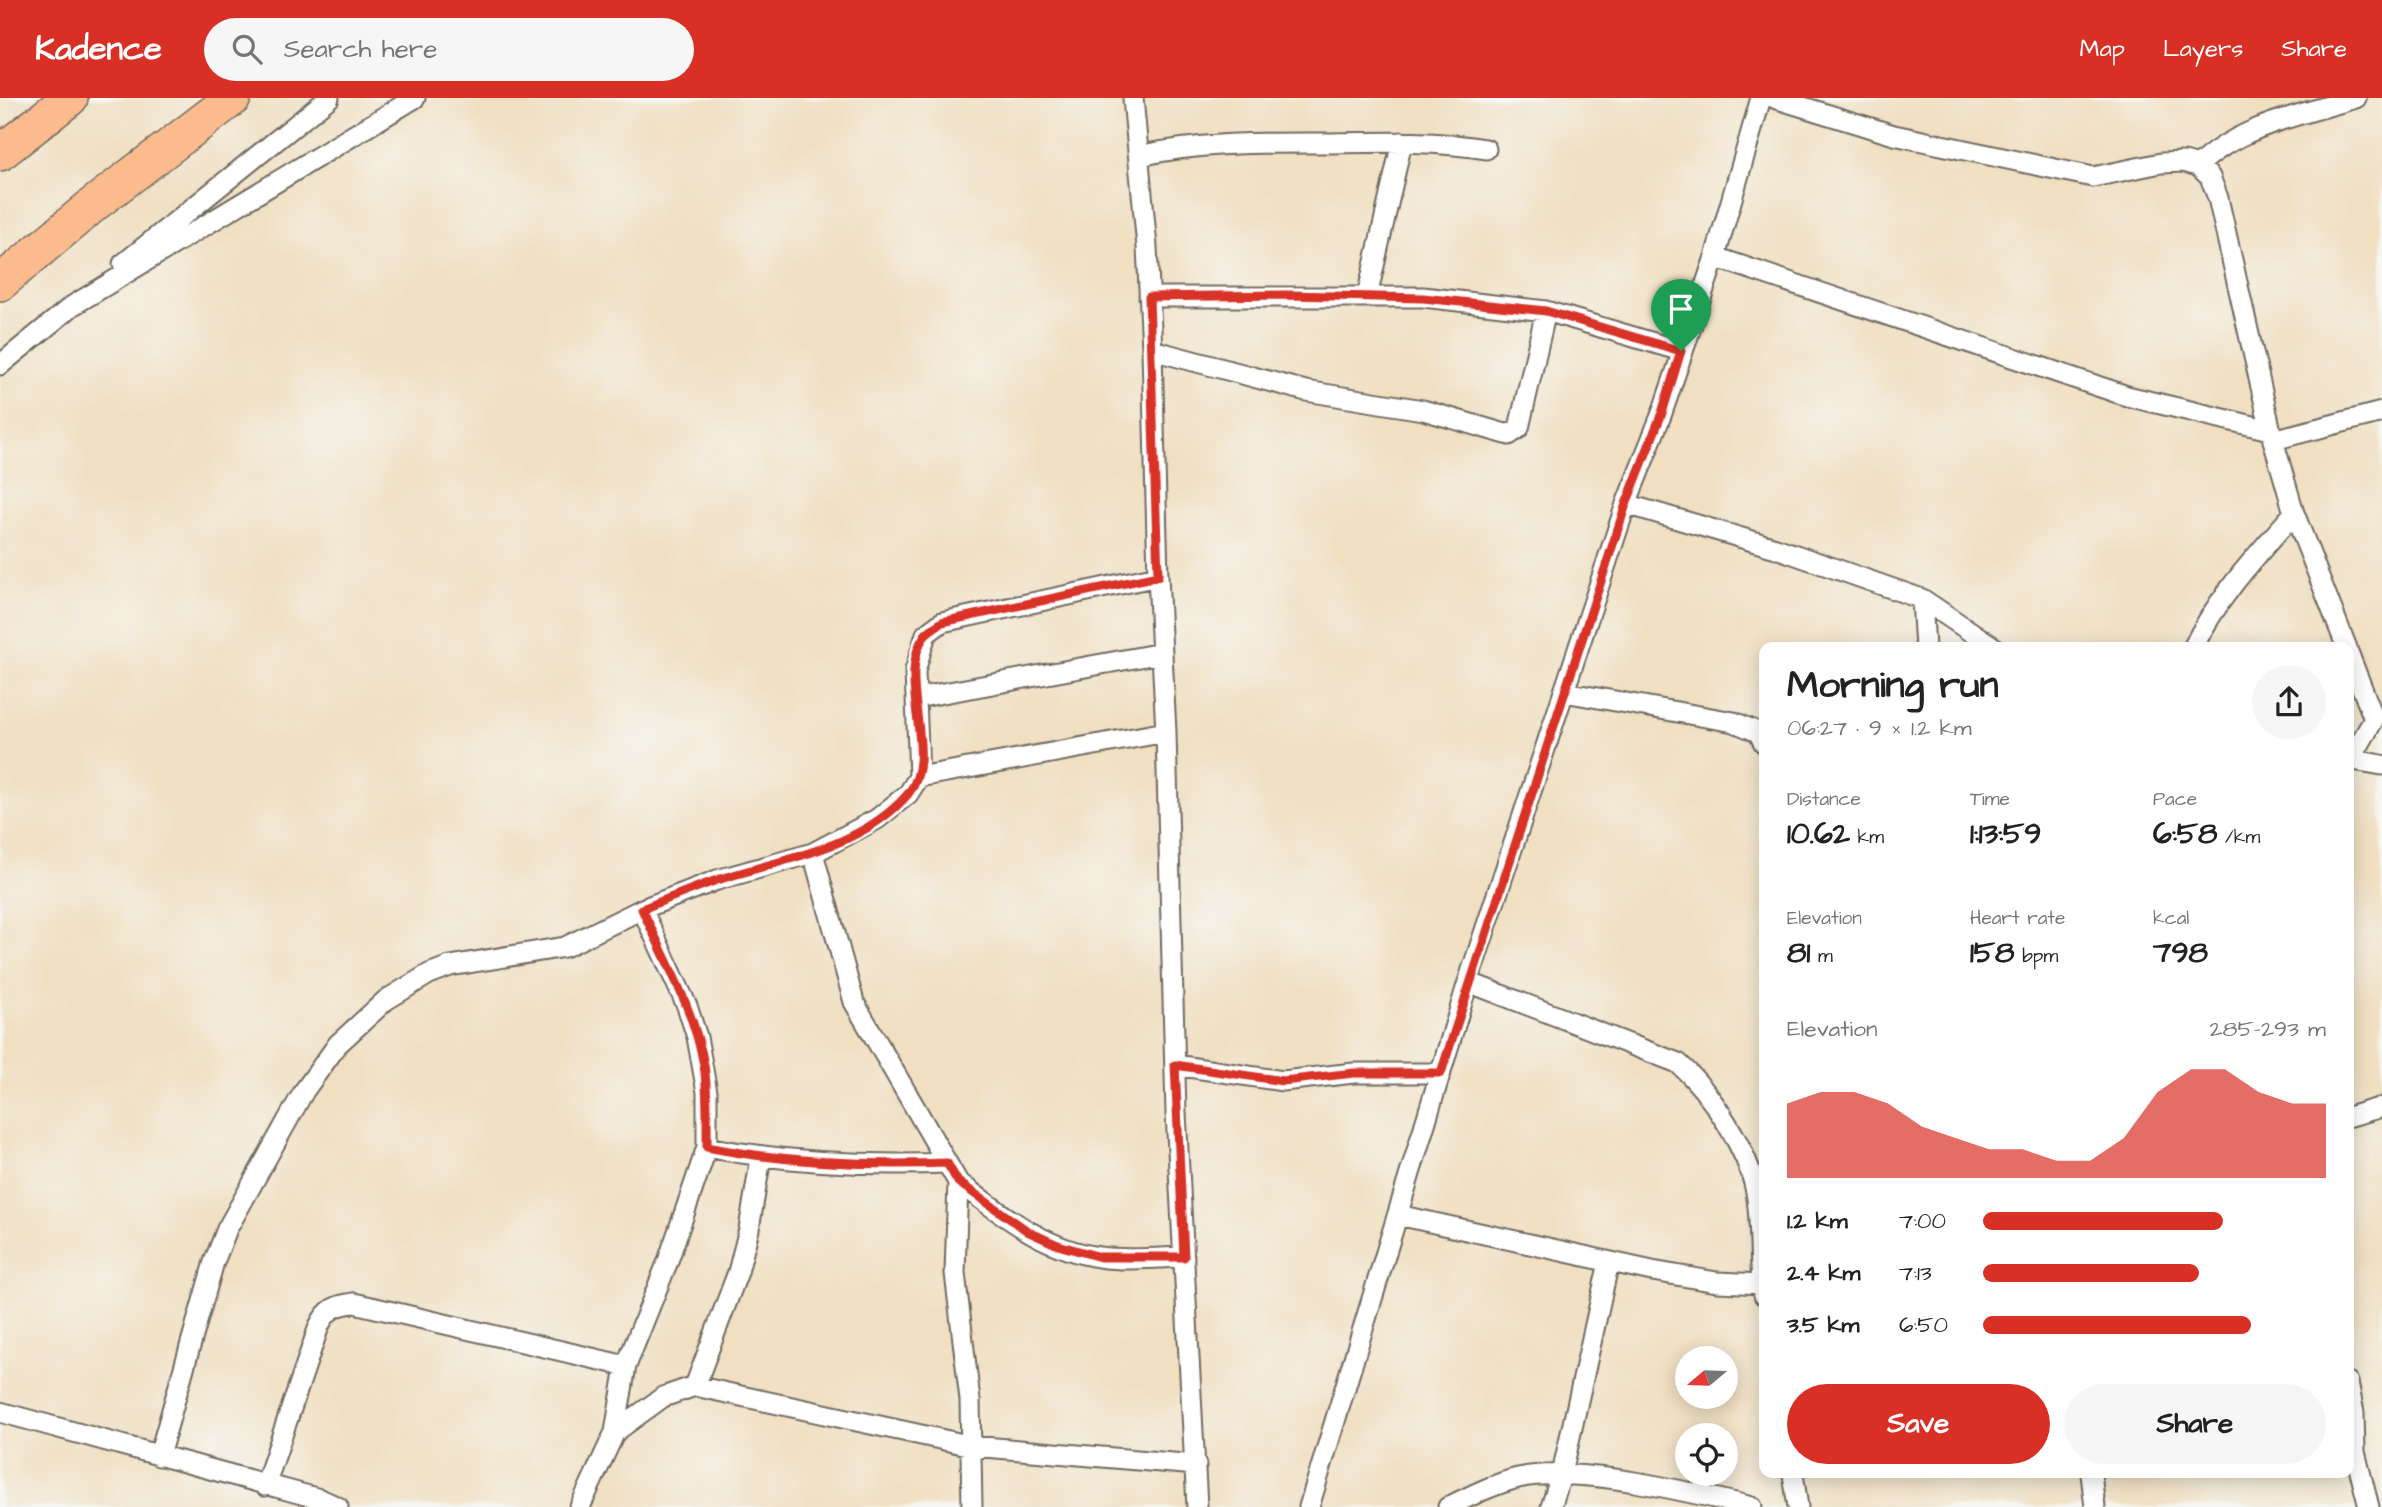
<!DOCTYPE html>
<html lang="en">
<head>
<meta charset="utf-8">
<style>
  :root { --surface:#fff; --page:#f6f6f6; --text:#222; --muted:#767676; --accent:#d93025 }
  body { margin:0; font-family:"Architects Daughter",sans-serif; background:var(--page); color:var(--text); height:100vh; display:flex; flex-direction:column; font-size:26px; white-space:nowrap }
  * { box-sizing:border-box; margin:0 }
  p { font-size:23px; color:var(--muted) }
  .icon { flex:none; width:38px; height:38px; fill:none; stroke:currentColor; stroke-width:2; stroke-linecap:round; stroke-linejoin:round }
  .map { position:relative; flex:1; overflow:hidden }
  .drawer { position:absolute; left:1759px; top:544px; width:595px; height:836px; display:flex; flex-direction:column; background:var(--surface); border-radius:14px; box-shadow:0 4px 18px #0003 }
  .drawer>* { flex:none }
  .needle { width:46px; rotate:251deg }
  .controls { position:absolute; left:1675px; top:1248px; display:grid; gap:14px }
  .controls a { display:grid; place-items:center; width:63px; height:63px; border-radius:50%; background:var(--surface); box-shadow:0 4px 18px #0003; font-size:35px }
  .pin { position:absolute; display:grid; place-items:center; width:60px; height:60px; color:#fff; margin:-72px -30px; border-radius:50% 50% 50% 0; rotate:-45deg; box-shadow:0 0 7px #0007 }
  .pin .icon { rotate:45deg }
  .round { display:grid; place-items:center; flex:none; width:74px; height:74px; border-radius:37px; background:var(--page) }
  .summary { display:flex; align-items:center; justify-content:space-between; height:119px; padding:0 28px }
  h1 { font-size:38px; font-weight:700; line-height:52px }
  .metrics { display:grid; grid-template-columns:repeat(3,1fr); gap:10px; height:119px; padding:7px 28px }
  .metrics div { display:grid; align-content:center }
  .metrics b { font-size:30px; font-weight:700 }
  .metrics small { font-size:19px; font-weight:400 }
  .metrics p { font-size:19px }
  .chart { height:196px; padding:14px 28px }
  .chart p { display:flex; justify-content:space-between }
  .chart svg { width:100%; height:126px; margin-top:7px; fill:var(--accent); opacity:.7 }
  .primary-button { display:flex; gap:14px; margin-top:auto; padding:14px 28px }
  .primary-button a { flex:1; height:80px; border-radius:42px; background:var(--accent); color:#fff; font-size:28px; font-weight:700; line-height:80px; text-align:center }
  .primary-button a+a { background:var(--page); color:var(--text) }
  ul { padding:0 28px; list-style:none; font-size:23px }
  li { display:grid; grid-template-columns:112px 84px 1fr; align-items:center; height:52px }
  li i { height:18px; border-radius:9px; background:var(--accent) }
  header { display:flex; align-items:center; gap:42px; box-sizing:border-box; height:98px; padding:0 35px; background:var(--accent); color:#fff }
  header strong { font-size:33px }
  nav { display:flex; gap:38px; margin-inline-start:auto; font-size:24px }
  .search { width:490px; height:63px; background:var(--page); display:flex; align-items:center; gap:18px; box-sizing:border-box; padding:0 24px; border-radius:38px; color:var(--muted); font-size:26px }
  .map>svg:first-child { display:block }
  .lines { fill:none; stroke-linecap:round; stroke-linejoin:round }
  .minor-casing { stroke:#706a60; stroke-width:23 }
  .motorway-casing { stroke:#706a60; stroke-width:38 }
  .minor { stroke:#fff; stroke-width:19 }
  .motorway { stroke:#fbbb8d; stroke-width:35 }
  .route-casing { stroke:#fff; stroke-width:14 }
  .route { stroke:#d93025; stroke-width:9 }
</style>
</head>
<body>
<header>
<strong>Kadence</strong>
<div class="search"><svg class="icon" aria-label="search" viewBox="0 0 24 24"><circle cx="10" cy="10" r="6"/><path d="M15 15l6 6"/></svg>Search here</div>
<nav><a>Map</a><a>Layers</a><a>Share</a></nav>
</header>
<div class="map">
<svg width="2382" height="1409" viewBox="0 0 2382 1409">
  <rect width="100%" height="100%" fill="#f6f6f2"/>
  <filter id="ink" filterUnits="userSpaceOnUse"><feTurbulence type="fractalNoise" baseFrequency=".0143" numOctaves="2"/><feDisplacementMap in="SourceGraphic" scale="14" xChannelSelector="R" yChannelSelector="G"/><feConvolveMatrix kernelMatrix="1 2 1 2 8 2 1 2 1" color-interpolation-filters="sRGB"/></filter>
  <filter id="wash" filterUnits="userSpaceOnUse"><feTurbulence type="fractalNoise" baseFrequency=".00686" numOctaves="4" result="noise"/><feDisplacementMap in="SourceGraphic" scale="28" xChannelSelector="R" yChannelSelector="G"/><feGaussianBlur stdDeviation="1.57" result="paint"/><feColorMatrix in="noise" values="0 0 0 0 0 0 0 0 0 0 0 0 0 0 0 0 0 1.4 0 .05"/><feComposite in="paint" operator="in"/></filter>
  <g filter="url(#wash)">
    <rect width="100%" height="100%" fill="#f0dfc1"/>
  </g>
  <g filter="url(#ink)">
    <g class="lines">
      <g class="minor-casing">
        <path id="minor" d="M1133 0 1147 149 1152 252 1158 478 1166 634 1176 1015 1197 1409
          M1774 0 1894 37 2093 79 2161 65 2184 64 2198 68 2210 79 2218 100 2273 342 2294 415 2347 550
          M1139 58C1201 44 1262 45 1326 45 1380 44 1433 42 1486 51
          M2198 68C2240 27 2301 17 2356 0
          M1715 159 2127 298 2270 332
          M123 166 329 0
          M1149 199H1423L1546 213 1681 253
          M1367 199 1402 44
          M1152 252 1306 293 1423 312 1509 337 1519 330 1546 213
          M0 267 72 208 415 0
          M2273 342 2382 314
          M1626 406 1776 450 1922 501 1995 550
          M1922 501 1925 550
          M2193 550C2217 499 2258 456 2294 415
          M2348 554 2374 621 2348 666
          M1564 594 1734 624 1758 634 1764 645
          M916 600 1162 555
          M2353 662 2382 667
          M919 679 1166 634
          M813 755 854 904 958 1084 955 1175 970 1302 972 1409
          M1468 884 1678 965C1711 994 1748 1052 1756 1094 1762 1128 1758 1163 1764 1197
          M1175 967 1283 983 1354 975H1441
          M2348 1019 2382 1009
          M707 1049C787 1065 865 1068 947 1065
          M958 1084C1000 1115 1045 1152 1099 1159 1126 1163 1156 1160 1184 1159
          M1398 1117 1652 1173 1717 1184 1764 1186
          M2348 1284 2354 1315 2355 1354 2369 1409
          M695 1288 738 1174 749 1131 761 1059
          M0 1314 320 1401 338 1409
          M615 1334 626 1268 668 1163 707 1049V994L697 939 687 908 642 811
          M159 1358 214 1164 227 1131 304 993 338 946 386 902 429 876 450 868 565 849 642 811 717 782 813 755 877 721 908 696 919 679 915 573 926 536 942 524 1158 478
          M1793 1376 1798 1409
          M2091 1376 2095 1409
          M265 1388 319 1228C327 1211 336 1207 354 1205L626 1268
          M580 1409 615 1334 663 1299 695 1288 972 1348 1196 1367
          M1309 1409 1468 884 1626 406 1662 315 1715 159 1761 0
          M1448 1409C1470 1398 1494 1386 1518 1380 1578 1367 1691 1394 1752 1409
          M1551 1409 1562 1375 1609 1164"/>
      </g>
      <g class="motorway-casing">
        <path id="motorway" d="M0 55 70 0
          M0 185 94 106 233 0"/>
      </g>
      <use href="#minor" class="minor"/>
      <use href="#motorway" class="motorway"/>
    </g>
  </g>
  <g class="lines" filter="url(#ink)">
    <g class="route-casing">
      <path id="route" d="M1287 197 1423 200 1546 213 1681 253 1662 315 1626 406 1441 975H1354L1283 983 1175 967 1184 1159H1100L1058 1147 1029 1134 958 1084 947 1065C865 1068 787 1065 707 1049 707 1021 708 994 704 967 694 912 665 861 642 811 667 801 692 791 717 782 781 761 861 751 908 696 941 657 894 581 925 537 929 532 937 528 942 524L1158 478 1149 199Z"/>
    </g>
    <use href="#route" class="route"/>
  </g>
</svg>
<div class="controls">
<a><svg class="needle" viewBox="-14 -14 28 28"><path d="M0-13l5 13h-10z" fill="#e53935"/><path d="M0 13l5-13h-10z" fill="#767676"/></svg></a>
<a><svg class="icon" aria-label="locate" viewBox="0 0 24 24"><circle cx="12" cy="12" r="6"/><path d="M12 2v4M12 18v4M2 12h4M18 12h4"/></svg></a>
</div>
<div class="pin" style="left:1681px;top:253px;background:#1e9e55"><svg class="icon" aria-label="arrive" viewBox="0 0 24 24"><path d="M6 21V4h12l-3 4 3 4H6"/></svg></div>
<section class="drawer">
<div class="summary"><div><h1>Morning run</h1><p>06:27 · 9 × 1.2 km</p></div><a class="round"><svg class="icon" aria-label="share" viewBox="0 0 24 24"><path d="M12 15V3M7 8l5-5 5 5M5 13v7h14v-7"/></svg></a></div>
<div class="metrics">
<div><p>Distance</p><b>10.62<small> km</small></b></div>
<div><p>Time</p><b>1:13:59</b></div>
<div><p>Pace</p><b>6:58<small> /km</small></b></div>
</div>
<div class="metrics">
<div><p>Elevation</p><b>81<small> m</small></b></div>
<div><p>Heart rate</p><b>158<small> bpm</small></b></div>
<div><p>kcal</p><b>798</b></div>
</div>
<div class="chart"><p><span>Elevation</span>285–293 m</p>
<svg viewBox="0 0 160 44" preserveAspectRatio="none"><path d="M0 44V18L10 14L20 14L30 18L40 26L50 30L60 34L70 34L80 38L90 38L100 30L110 14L120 6L130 6L140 14L150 18L160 18V44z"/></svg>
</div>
<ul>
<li><b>1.2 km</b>7:00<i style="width:70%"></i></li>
<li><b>2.4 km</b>7:13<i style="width:63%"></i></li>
<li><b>3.5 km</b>6:50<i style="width:78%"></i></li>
</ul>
<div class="primary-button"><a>Save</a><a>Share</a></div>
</section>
</div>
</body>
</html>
